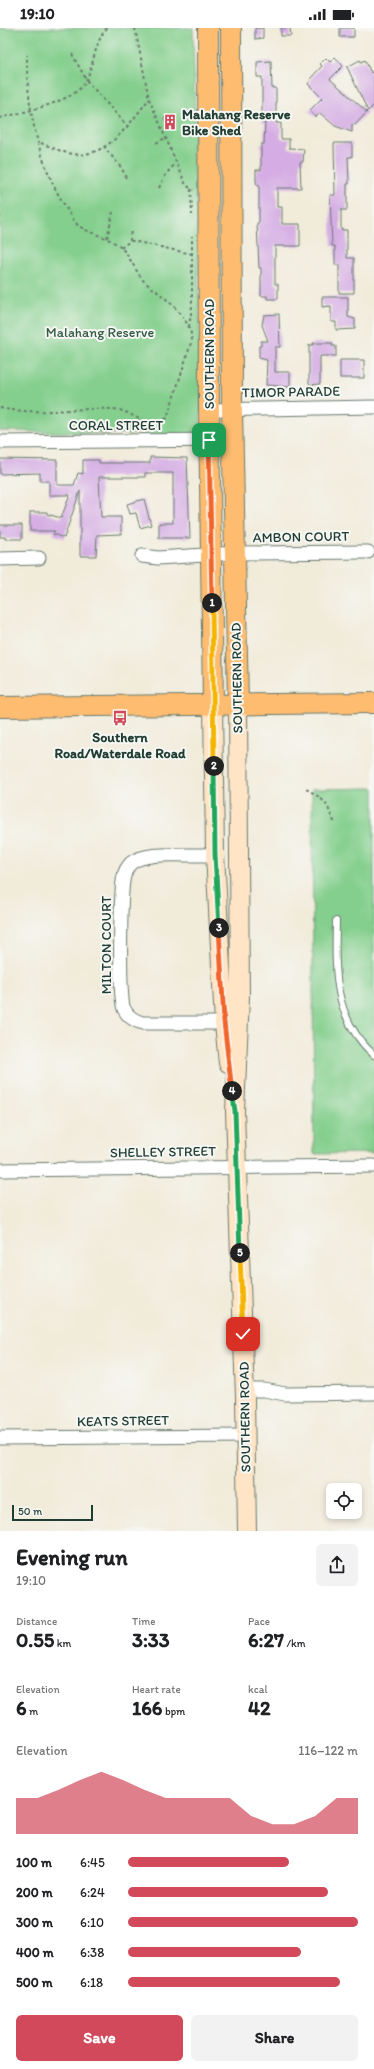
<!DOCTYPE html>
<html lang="en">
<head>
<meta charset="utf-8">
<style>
  :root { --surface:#fff; --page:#f2f2f2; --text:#202124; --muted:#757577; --accent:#d1495b }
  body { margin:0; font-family:Itim,sans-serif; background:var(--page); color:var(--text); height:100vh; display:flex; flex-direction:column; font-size:15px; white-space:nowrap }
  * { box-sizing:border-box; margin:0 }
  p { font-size:13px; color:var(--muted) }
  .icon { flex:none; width:22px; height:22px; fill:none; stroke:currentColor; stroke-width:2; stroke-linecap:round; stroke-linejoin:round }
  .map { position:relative; height:1503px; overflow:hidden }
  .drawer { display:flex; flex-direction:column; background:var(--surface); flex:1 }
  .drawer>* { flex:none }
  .tools { position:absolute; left:326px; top:1455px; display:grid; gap:8px }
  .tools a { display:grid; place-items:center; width:36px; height:36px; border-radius:6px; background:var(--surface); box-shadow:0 2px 6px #0003; font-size:20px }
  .scale { position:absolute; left:12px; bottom:10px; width:81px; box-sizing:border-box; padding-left:4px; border:2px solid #1f3d34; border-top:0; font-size:11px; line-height:14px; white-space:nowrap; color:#1f3d34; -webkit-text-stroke:3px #f6f6f2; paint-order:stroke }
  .pin { position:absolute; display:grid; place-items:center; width:34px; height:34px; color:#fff; margin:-17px; border-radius:8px; box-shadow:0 2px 6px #0006 }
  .km { position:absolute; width:20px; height:20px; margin:-10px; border-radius:50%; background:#222; color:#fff; font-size:11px; line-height:20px; text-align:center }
  .round { display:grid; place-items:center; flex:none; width:42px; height:42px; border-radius:6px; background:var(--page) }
  .headline { display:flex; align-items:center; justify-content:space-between; height:68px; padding:0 16px }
  h1 { font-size:22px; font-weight:700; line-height:30px }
  .figures { display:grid; grid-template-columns:repeat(3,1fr); gap:6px; height:68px; padding:4px 16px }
  .figures div { display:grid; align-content:center }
  .figures b { font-size:20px; font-weight:700 }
  .figures small { font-size:11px; font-weight:400 }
  .figures p { font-size:11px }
  .chart { height:112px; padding:8px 16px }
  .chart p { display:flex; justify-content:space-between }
  .chart svg { width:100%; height:72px; margin-top:4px; fill:var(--accent); opacity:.7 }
  .primary-button { display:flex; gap:8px; margin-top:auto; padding:8px 16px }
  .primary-button a { flex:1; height:46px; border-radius:6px; background:var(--accent); color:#fff; font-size:16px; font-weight:700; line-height:46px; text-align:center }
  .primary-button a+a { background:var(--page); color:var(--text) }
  ul { padding:0 16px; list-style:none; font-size:13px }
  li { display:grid; grid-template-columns:64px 48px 1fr; align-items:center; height:30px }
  li i { height:10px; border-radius:5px; background:var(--accent) }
  .status { display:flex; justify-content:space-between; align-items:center; height:28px; padding:0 20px; background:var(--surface); direction:ltr }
  .status svg { height:11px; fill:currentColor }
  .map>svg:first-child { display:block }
  .green { fill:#84cf8d; stroke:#528660 }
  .building { fill:#d5ade4 }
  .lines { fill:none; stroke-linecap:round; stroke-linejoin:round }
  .service-casing { stroke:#687a6e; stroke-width:8 }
  .minor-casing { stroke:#687a6e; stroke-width:15 }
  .secondary-casing { stroke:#687a6e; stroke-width:20 }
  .primary-casing { stroke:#687a6e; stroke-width:22 }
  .path { stroke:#687a6e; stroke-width:2; stroke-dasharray:3 3; stroke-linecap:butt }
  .service { stroke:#fff; stroke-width:6 }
  .minor { stroke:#fff; stroke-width:13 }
  .secondary { stroke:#ffe4c6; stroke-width:18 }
  .primary { stroke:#febc70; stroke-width:20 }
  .split-1-casing { stroke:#fff; stroke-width:8 }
  .split-2-casing { stroke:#fff; stroke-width:8 }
  .split-3-casing { stroke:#fff; stroke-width:8 }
  .split-4-casing { stroke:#fff; stroke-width:8 }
  .split-5-casing { stroke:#fff; stroke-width:8 }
  .split-6-casing { stroke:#fff; stroke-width:8 }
  .split-1 { stroke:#f0652b; stroke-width:5 }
  .split-2 { stroke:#f5b400; stroke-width:5 }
  .split-3 { stroke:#22a559; stroke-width:5 }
  .split-4 { stroke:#f0652b; stroke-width:5 }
  .split-5 { stroke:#22a559; stroke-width:5 }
  .split-6 { stroke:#f5b400; stroke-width:5 }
  .labels { text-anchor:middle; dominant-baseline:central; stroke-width:4; stroke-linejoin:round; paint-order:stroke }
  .poi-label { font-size:14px; font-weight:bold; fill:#1f3d34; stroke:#f6f6f2; text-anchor:start }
  .park-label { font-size:14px; fill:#335a46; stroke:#f6f6f2 }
  .street-label { font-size:14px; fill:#1f3d34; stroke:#f6f6f2 }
</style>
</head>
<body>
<div class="status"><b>19:10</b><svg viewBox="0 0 49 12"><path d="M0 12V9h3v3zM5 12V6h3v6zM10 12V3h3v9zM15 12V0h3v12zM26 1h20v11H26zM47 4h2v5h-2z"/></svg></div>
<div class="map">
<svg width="374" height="1503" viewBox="0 0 374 1503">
  <rect width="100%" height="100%" fill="#f6f6f2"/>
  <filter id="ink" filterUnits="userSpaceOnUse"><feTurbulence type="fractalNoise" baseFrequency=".025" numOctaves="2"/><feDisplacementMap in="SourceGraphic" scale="8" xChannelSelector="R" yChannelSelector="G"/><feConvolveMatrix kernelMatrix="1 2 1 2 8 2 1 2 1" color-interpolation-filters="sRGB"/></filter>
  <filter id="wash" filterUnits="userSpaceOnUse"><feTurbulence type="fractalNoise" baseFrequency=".012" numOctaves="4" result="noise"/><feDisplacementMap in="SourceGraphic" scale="16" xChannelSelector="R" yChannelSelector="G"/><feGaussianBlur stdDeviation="0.9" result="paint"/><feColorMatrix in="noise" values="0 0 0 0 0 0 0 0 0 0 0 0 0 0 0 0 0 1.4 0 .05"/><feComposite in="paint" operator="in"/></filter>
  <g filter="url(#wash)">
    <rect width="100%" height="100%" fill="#f1ebda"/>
    <path class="green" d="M0 0H193L201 378 200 400 190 407 0 403Z
      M374 760V1125L314 1126 312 761Z"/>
    <g id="blocks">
      <path class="building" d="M255 0H263V10L255 11Z
        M281 0H290L291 8H281Z
        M340 0H354V9H340Z
        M335 29 343 38 330 51 367 84 355 97 352 96V104L335 98 320 85 316 89 309 83 322 70 308 56 311 52 310 51 322 38 320 36 326 30 330 34Z
        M360 32 361 34 365 32 371 45 374 43V77L368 83 347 39Z
        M271 33 272 60H276V95H281V111H289V120L304 121 303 134H300L301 160H277V179H282V196H300V218H275V256H278V271H267V268H261V240H259L257 195H259V157H257L256 153V142H261V116H264L265 95H262V49H257V34Z
        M173 87 176 99 168 102 164 90Z
        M334 115H352V129H348L349 156H347V182H341V202H347V230H354V265H339V237H335V218H332L330 167H335Z
        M322 269H348V289L355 291V301L336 302V294H331V278L322 279Z
        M279 286 280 319H275V344H290V359L266 357 267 332 259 330V318H261V313H268L262 297 264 287Z
        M313 315H333L332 318H336V328H320V356L310 357 309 355V317H313Z
        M340 332H364V350H340Z
        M150 429 187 430 190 510H159V495H173V445H145V449H99L101 489H121V506L97 507 96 528H80V463L64 510 53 506 55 503H30V484H47V486L61 490 70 467H49V453H40V445L0 446V431L57 432V457H74L78 445 83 446V432H99V435H150Z
        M144 471 151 497 140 500 136 485 130 486 127 476Z
        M0 497H22V511H5V509H0Z"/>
    </g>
  </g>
  <g filter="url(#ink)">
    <use href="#blocks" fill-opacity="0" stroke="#687a6e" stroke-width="1"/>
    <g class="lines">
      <g class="service-casing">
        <path id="service" d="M336 893C335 944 333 990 374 1027"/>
      </g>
      <g class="minor-casing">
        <path id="minor" d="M209 382 374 379
          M0 414 233 412
          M142 528 158 530 235 525 368 524
          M0 531 39 530
          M215 826C193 830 148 821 131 835 128 838 125 843 124 848 120 863 119 970 124 981 128 989 134 993 143 995H224
          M0 1142 374 1138
          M245 1362H264L285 1366 374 1365
          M0 1410 246 1408"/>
      </g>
      <g class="secondary-casing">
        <path id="secondary" d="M213 676 215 826 224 995 228 1035
          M238 676 240 969 235 1083 245 1370 247 1503"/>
      </g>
      <g class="primary-casing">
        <path id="primary" d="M208 0 209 382 213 676
          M231 0 232 381 238 676
          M0 679 374 675"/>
      </g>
      <path class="path" d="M135 0 149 71 186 157 193 162
        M72 26 87 53 128 99
        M0 90C22 84 78 74 87 51 94 35 95 13 107 0
        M41 115C51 119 61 124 73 126 107 131 131 94 149 71
        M156 115 165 110
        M104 118C111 129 124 139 126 151
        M159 160 166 146 175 136
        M191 161 192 187
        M107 210 113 184
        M130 213 131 201
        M121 220 130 213H133L192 226
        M189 299 192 279V208
        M0 380C38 388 75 379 113 381 134 382 143 403 167 390L192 312C191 294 174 277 160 266 153 260 145 256 140 248 133 238 129 226 119 218 107 208 90 206 79 198 73 193 69 184 65 178 38 135 26 76 27 27
        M306 761C315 766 325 771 329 782 331 787 332 791 336 796"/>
      <use href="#service" class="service"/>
      <use href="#minor" class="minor"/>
      <use href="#secondary" class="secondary"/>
      <use href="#primary" class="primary"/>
    </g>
  </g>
  <g class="lines" filter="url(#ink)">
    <g class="split-1-casing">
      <path id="split-1" d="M209 412 212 575"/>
    </g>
    <g class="split-2-casing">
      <path id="split-2" d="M212 575 214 738"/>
    </g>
    <g class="split-3-casing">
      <path id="split-3" d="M214 738 215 826 219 900"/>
    </g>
    <g class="split-4-casing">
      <path id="split-4" d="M219 900 224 994 232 1063"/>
    </g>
    <g class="split-5-casing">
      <path id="split-5" d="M232 1063 235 1083 240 1225"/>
    </g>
    <g class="split-6-casing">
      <path id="split-6" d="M240 1225 243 1306"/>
    </g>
    <use href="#split-1" class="split-1"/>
    <use href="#split-2" class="split-2"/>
    <use href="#split-3" class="split-3"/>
    <use href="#split-4" class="split-4"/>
    <use href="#split-5" class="split-5"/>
    <use href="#split-6" class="split-6"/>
  </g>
  <defs>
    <g id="building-bare" transform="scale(1.2)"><path d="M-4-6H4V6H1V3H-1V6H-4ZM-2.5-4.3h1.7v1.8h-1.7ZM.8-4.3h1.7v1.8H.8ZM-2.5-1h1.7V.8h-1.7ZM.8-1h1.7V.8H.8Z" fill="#d1495b" stroke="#f6f6f2" stroke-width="2.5" paint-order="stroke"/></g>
    <g id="bus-bare" transform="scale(1.2)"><path d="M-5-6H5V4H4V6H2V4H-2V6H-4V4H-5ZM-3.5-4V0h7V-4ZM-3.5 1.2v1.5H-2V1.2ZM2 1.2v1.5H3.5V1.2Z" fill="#d1495b" stroke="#f6f6f2" stroke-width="2.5" paint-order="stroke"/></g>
  </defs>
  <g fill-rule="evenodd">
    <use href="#building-bare" x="170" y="94"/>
    <use href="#bus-bare" x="120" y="690"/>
  </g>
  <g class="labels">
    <g class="poi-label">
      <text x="182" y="86">Malahang Reserve<tspan x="182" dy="16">Bike Shed</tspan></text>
      <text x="120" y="709" text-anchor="middle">Southern<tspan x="120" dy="16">Road/Waterdale Road</tspan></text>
    </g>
    <g class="park-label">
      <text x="100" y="304">Malahang Reserve</text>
    </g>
    <g class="street-label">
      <text transform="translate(209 326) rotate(-90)">SOUTHERN ROAD</text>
      <text transform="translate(291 364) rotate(-1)">TIMOR PARADE</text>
      <text x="116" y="397">CORAL STREET</text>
      <text transform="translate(301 509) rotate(-1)">AMBON COURT</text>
      <text transform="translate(237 650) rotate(-91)">SOUTHERN ROAD</text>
      <text transform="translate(106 917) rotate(-90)">MILTON COURT</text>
      <text transform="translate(163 1124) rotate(-1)">SHELLEY STREET</text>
      <text transform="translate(245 1389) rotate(-91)">SOUTHERN ROAD</text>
      <text transform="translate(123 1393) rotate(-1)">KEATS STREET</text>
    </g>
  </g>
</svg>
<div class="tools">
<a><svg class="icon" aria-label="locate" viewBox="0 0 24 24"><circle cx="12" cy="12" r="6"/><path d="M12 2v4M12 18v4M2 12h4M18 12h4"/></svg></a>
</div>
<div class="scale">50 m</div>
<div class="pin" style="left:209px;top:412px;background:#1e9e55"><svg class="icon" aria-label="arrive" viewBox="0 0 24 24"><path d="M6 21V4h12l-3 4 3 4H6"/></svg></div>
<div class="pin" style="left:243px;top:1306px;background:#d93025"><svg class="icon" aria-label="check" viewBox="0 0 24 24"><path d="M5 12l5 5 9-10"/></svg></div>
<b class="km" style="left:212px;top:575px">1</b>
<b class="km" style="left:214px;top:738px">2</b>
<b class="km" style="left:219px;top:900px">3</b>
<b class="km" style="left:232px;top:1063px">4</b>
<b class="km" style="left:240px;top:1225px">5</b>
</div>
<section class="drawer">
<div class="headline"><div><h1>Evening run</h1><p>19:10</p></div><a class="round"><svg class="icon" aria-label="share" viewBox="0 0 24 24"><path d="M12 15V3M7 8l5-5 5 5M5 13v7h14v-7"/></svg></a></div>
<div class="figures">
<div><p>Distance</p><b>0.55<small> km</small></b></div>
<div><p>Time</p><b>3:33</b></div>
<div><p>Pace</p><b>6:27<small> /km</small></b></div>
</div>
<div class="figures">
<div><p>Elevation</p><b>6<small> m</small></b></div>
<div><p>Heart rate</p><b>166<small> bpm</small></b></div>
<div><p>kcal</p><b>42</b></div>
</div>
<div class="chart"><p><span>Elevation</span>116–122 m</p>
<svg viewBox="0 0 160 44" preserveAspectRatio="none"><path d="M0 44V22L10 22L20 17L30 11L40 6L50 11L60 17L70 22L80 22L90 22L100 22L110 33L120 38L130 38L140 33L150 22L160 22V44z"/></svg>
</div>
<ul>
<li><b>100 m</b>6:45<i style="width:70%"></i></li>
<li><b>200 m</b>6:24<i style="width:87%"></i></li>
<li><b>300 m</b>6:10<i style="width:100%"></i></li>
<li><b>400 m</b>6:38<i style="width:75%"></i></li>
<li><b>500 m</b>6:18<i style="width:92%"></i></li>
</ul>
<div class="primary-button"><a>Save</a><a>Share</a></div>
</section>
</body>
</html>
